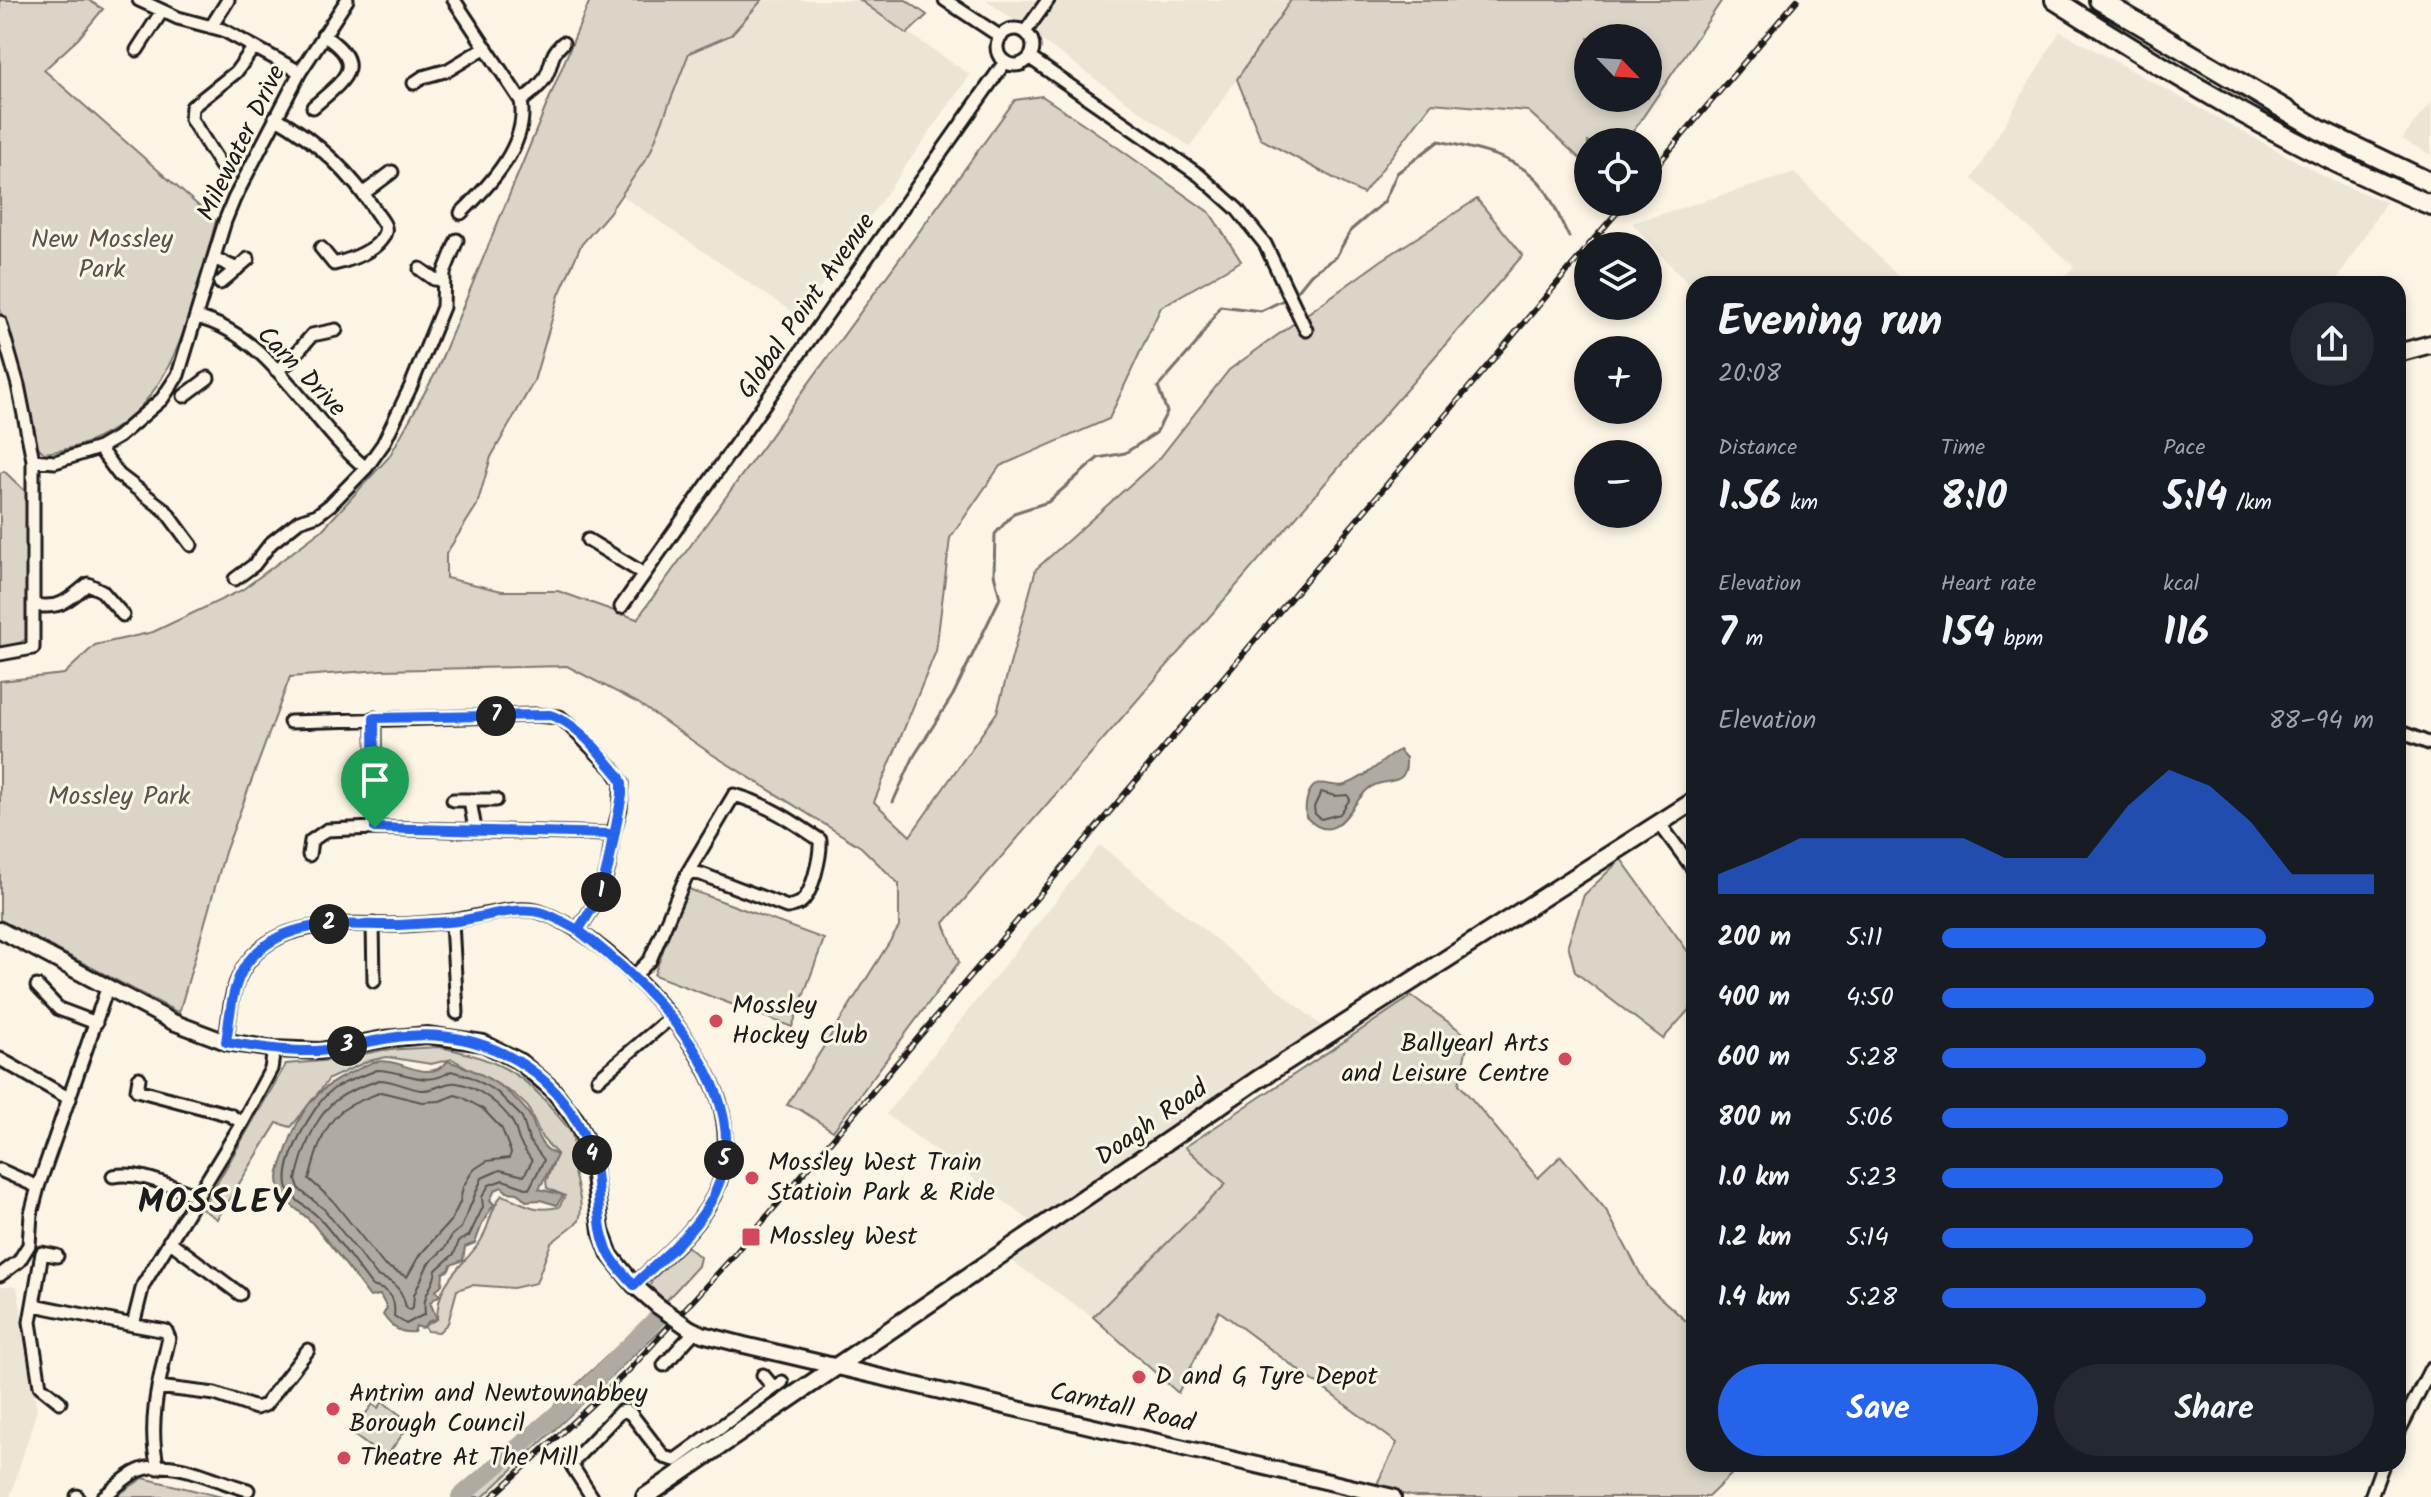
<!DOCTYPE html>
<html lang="en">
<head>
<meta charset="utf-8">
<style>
  :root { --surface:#171b24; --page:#242831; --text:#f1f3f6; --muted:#9ea1a6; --accent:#2563eb }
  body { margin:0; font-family:Kalam,sans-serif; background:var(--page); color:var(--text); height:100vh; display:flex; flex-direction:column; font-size:30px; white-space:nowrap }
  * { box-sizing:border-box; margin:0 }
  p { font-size:26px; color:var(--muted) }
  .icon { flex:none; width:44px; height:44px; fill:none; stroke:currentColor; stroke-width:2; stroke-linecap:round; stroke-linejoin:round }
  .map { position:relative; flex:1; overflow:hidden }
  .side { position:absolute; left:1686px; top:276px; width:720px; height:1196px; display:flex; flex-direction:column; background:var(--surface); border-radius:24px; box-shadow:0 4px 12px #0003 }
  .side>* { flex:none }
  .needle { width:52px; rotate:115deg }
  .controls { position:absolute; left:1574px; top:24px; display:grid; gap:16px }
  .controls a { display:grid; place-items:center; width:88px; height:88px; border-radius:50%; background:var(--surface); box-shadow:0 4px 12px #0003; font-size:40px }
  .pin { position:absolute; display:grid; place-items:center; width:68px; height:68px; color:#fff; margin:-82px -34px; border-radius:50% 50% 50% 0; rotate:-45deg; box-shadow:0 0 8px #0007 }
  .pin .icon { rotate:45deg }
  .km { position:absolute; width:40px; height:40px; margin:-20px; border-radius:50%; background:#222; color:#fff; font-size:22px; line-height:40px; text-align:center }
  .round { display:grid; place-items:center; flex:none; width:84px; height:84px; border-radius:42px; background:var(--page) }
  .overview { display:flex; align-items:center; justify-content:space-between; height:136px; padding:0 32px }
  h1 { font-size:44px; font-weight:700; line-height:60px }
  .figures { display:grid; grid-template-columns:repeat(3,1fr); gap:12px; height:136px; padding:8px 32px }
  .figures div { display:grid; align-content:center }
  .figures b { font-size:40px; font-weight:700 }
  .figures small { font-size:22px; font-weight:400 }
  .figures p { font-size:22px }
  .chart { height:224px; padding:16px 32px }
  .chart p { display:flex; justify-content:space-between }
  .chart svg { width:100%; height:144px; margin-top:8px; fill:var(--accent); opacity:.7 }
  .cta { display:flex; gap:16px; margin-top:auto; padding:16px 32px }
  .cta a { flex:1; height:92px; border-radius:48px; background:var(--accent); color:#fff; font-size:32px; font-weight:700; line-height:92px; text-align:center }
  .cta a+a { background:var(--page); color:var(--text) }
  ul { padding:0 32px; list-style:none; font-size:26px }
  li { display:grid; grid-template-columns:128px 96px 1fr; align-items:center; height:60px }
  li i { height:20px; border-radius:10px; background:var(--accent) }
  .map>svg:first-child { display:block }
  .built { fill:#ebe5d6 }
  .green { fill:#dbd5c8; stroke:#7c7872; stroke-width:2; fill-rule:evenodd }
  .water { fill:#b0aba1; stroke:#75726c; stroke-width:2 }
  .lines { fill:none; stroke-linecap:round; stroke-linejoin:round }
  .shore { stroke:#575551; stroke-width:2 }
  .stream { stroke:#75726c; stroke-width:3 }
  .river { stroke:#b0aba1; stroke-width:18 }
  .minor-casing { stroke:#1c1c1c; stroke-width:17 }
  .tertiary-casing { stroke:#1c1c1c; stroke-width:20 }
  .secondary-casing { stroke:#1c1c1c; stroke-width:22 }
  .trunk-casing { stroke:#1c1c1c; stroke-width:24 }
  .minor { stroke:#fcf5e5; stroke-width:11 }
  .tertiary { stroke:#fcf5e5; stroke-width:14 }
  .secondary { stroke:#fcf5e5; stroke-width:16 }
  .trunk { stroke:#fcf5e5; stroke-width:18 }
  .rail-casing { stroke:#1c1c1c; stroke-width:6 }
  .rail { stroke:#fcf5e5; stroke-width:3; stroke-dasharray:9; stroke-linecap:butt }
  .tertiary-bridge-casing { stroke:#1c1c1c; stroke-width:20; stroke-linecap:butt }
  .tertiary-bridge { stroke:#fcf5e5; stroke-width:14 }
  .route-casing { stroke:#fff; stroke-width:16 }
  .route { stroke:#2563eb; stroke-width:10 }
  .poi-dot { fill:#d1495b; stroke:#fcf5e5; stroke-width:3 }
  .labels { text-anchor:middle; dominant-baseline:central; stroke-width:6; stroke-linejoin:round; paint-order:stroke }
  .street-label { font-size:26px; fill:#1c1c1c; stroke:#fcf5e5 }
  .park-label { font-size:26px; fill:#555450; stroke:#fcf5e5 }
  .poi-label { font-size:26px; fill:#1c1c1c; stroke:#fcf5e5; text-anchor:start }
  .district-label { font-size:34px; font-weight:bold; letter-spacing:2px; fill:#1c1c1c; stroke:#fcf5e5 }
</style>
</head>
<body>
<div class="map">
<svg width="2431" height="1497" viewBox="0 0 2431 1497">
  <rect width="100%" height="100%" fill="#fcf5e5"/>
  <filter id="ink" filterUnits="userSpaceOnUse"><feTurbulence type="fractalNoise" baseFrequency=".0125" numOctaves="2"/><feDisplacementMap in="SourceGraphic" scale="16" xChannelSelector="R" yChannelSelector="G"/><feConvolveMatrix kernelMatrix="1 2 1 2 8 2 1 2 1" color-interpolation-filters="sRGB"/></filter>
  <g filter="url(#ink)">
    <path class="built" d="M762 0H860L970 75 799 317 621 195 650 153 689 53 731 35Z
      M986 0H1291L1190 147Z
      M2060 31 2333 181 2386 202 2338 278 2342 284H2058L2074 266 1972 179Z
      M2431 102V155L2402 139Z
      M1794 173 1906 284H1694V290L1632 223Z
      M1100 845 1322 1026 1265 1075 1173 1137 1226 1183 1093 1317 1006 1257 1032 1222 886 1114Z
      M0 1286H17L37 1410 10 1497H0Z"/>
    <path class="green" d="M0 0H88L103 9 78 39 44 70 216 221C188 323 170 438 44 453L36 445 13 346 0 309Z
      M590 0H762L731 35 689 53 650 153 609 213 581 245 559 295 534 381 491 457 477 505 446 554V578L502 591H558L637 619 1015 100 1042 96 1090 128 1210 213 1241 261 1161 307 1109 419 1000 466 950 538 936 651 874 802 910 836 997 712 1036 569 1159 459 1229 370 1382 260 1477 199 1523 255 944 923 959 962 833 1131 799 1109 787 1105 899 927V884L861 847 710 753 638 703 567 666 381 670 290 677 225 852 179 1013 0 920V681L64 674 95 645 153 632 242 590 322 530 389 457 436 372Z
      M860 0H906L927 15 907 34Z
      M1291 0H1722L1626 142H1588V166L1528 111 1432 103 1363 194 1261 139 1237 79ZM1588 38H1648V98H1588Z
      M4 471 29 495 30 637 12 647H0V473Z
      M1621 859 1694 960V1004L1663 1039 1575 972 1568 944 1584 895Z
      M686 888 824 939 792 1027 654 975Z
      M1412 996 1469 1037 1459 1084 1538 1178 1561 1156 1606 1210 1647 1286 1694 1328V1464H1742L1708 1497H1416L1375 1488 1397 1443 1219 1311 1178 1393 1093 1317 1226 1184 1185 1147Z
      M439 1047C491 1057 525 1072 558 1116 562 1121 570 1129 572 1135 576 1147 572 1161 574 1172 577 1188 584 1204 579 1221L551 1243 536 1283 513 1288 472 1285 457 1290 448 1323 439 1332 427 1331 424 1326 437 1319C438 1279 460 1270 480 1242 490 1227 490 1208 502 1195 525 1203 533 1213 559 1207L565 1196 547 1188 546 1181 557 1154 542 1138 528 1107 514 1094 452 1059 431 1064 387 1057 368 1061 329 1079 291 1127 277 1123 217 1219 202 1209 286 1064 334 1060 383 1050Z
      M687 1246 700 1257 698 1266 666 1301 650 1286 652 1280Z
      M653 1313 668 1323 483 1497H457Z
      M383 1402 411 1423 385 1458 351 1433 373 1404 378 1408Z
      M143 1478 222 1497H115Z"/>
    <path class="water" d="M1399 750 1406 758C1408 791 1384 775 1368 789 1351 803 1337 850 1306 817 1305 808 1306 793 1314 786 1322 779 1336 789 1345 785 1369 776 1379 762 1399 750Z
      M448 1061C479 1071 505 1085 526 1110 539 1126 533 1145 557 1155L539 1189 563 1195 557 1205 540 1200 526 1201 518 1193 507 1192 502 1187 495 1190 490 1200 494 1204 483 1222 475 1243 465 1247 463 1260 451 1265 449 1270 443 1273 442 1284 436 1291 440 1295 430 1302 437 1319 429 1321 422 1328 416 1326 414 1332C399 1334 391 1326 383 1315L387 1308 380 1295 370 1297C351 1272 333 1247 313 1224 303 1211 286 1206 280 1189 275 1177 281 1166 285 1154 299 1113 311 1091 352 1072 359 1069 367 1064 374 1062 401 1056 426 1086 448 1061Z"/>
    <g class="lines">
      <path class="shore" d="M1321 792 1335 796 1347 795 1350 799 1340 814 1321 819 1315 814 1314 807Z
        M377 1070C404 1070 425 1089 451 1071L471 1077 497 1092 522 1117 529 1140 544 1160 529 1189 503 1180 489 1185 482 1197 483 1207 469 1236 459 1241 454 1254 436 1270C434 1290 422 1289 425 1314L406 1324 394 1316C396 1298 390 1290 372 1286 354 1263 338 1239 319 1218 309 1207 294 1202 288 1188 279 1166 313 1104 332 1090 344 1081 363 1076 377 1070Z
        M379 1080C394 1080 406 1088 421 1090 434 1091 446 1081 457 1083 477 1086 503 1106 513 1123 516 1128 517 1135 519 1140 522 1148 528 1154 532 1161L524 1176 500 1170 482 1178 461 1228 452 1235 445 1248 428 1264 414 1295 413 1307 410 1310 406 1308C403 1290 394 1281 377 1276L324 1209 300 1190 296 1180C302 1153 315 1114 339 1098 350 1090 366 1085 379 1080Z
        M381 1092 422 1102 440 1101 455 1095 462 1097 483 1109 502 1129 511 1153 509 1158 487 1161 473 1170 463 1187 460 1202 452 1219 419 1256 407 1277 384 1265 333 1201 309 1179C315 1156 324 1121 346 1108 357 1101 370 1097 381 1092Z"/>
      <path class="stream" d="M893 802 914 756 953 695 1000 598 994 574 995 534 1014 513 1048 502 1098 458 1125 453 1156 433 1167 412 1158 387 1196 344 1220 306 1261 311 1294 295 1311 274 1336 257 1351 230 1384 202 1397 173 1439 141C1476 149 1524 157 1546 191 1555 205 1561 222 1569 237"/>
      <path class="river" d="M460 1497 584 1391 657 1318"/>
      <g class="minor-casing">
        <path id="minor" d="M139 0 178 18 223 30 300 72
          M454 0 521 101C529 144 490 185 461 213
          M945 0 1001 37
          M211 27 228 0
          M997 47a18 18 0 1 1 36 0a18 18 0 1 1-36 0Z
          M1025 32 1048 0
          M137 50 162 11
          M1030 58 1199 175 1237 209 1265 244 1306 330
          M414 83 423 77 448 70 486 47
          M521 101C530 94 539 88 545 78 554 62 548 57 563 43
          M313 107C344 80 369 65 323 35
          M275 117C317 141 352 174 378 215 381 220 387 226 385 232 380 250 350 260 334 264L321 248
          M221 166 191 119 192 107 236 72 254 47
          M364 193 392 172
          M214 258 237 269
          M420 269 434 279 444 280
          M220 283 248 259
          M196 317C273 336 308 422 366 468
          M0 322 18 385 33 460V648L0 654
          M276 370 289 362 312 335 336 330
          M184 396 208 378
          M99 448 119 475 165 510 191 545
          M33 460 55 462 99 448 118 437 162 399 178 375 225 221 234 199 300 72 347 0
          M588 540 644 574
          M235 579 254 565 271 543 299 521 317 515 330 505 366 468 383 444 410 388 443 307 444 273 457 240
          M34 605C62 609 68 600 88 584L102 591 123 615
          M621 607 1005 62
          M374 718 375 828
          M290 722 534 715 560 717 569 725 613 769 622 783 620 809 613 834 608 868 599 898 578 930
          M2398 731 2431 744
          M453 800H496
          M470 801 475 829
          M1659 823 1694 870
          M309 855 311 841 327 830 375 828 613 834
          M452 922 457 1013
          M373 924 374 981
          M633 977 650 960 688 872 734 795C767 804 792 821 820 840 821 854 813 894 800 903 799 904 788 907 787 907L701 874 688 872
          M37 986 59 1009 96 1023
          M226 1042C229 1021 230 996 239 977 267 917 341 924 395 925 411 925 428 923 444 922 471 920 515 904 540 912 607 934 697 1033 719 1100 727 1127 728 1158 719 1184 704 1225 665 1256 634 1285
          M0 1059 70 1099
          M139 1078 137 1090 230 1115 242 1123
          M598 1079 670 1018
          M0 1170 38 1187
          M113 1176C142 1171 171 1187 198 1196
          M169 1241 240 1294
          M57 1256 42 1253 30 1322 40 1386 60 1402
          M0 1275 19 1261 29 1245 31 1214 38 1187 108 986
          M34 1305 133 1325
          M664 1365 695 1331
          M763 1375 774 1388
          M158 1387 215 1394 256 1408 265 1405 308 1350
          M2398 1433 2431 1368
          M158 1468C147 1425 159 1380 169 1338L166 1331 133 1325 143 1285 242 1123 271 1069 274 1049
          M77 1496V1497
          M103 1497C114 1489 126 1476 138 1471 175 1456 213 1481 248 1490
          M592 1497 572 1466 575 1459 620 1412 626 1411 631 1414 664 1457 675 1460 782 1382
          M2371 1497 2383 1464"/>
      </g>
      <g class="tertiary-casing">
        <path id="tertiary" d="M0 930 173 1022 226 1042 274 1049 320 1051 384 1039 427 1035 483 1043 519 1061 552 1089 576 1120 591 1152 601 1231 610 1255 634 1285 658 1306
          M689 1328 702 1334 744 1345 1393 1497"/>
      </g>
      <g class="secondary-casing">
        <path id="secondary" d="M2398 353 2431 344
          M645 1497 1257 1080 1694 801"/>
      </g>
      <g class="trunk-casing">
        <path id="trunk" d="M2055 0C2176 77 2299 151 2431 205
          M2099 0 2320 130 2431 183"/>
      </g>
      <use href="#minor" class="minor"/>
      <use href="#tertiary" class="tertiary"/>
      <use href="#secondary" class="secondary"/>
      <use href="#trunk" class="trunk"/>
      <g class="rail-casing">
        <path id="rail" d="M1648 176 1797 0
          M1588 246 1626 202
          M492 1497 629 1370 730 1260 1588 247"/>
      </g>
      <use href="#rail" class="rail"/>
      <g class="tertiary-bridge-casing">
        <path id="tertiary-bridge" d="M658 1306 689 1328"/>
      </g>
      <use href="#tertiary-bridge" class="tertiary-bridge"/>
    </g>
  </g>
  <g class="lines" filter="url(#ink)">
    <g class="route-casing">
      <path id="route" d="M375 828 613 834C608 873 601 898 578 930 564 923 548 912 533 911 505 908 475 920 448 922 432 923 415 924 399 925 349 926 293 915 253 956 231 978 231 1012 226 1042 256 1047 286 1052 317 1051 347 1049 377 1038 407 1036 475 1030 542 1061 577 1122 586 1138 593 1155 596 1173 600 1201 596 1232 611 1257 617 1267 626 1276 634 1285 662 1258 698 1230 715 1193 762 1092 649 985 578 930L599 898 608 868 622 795V783L619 776C601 755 577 722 550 715L374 718 375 828"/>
    </g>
    <use href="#route" class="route"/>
  </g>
  <g class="poi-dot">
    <circle cx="716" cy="1021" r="8"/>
    <circle cx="1565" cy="1059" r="8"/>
    <circle cx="752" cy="1178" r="8"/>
    <rect x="741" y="1227" width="20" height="20" rx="4"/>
    <circle cx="1139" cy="1377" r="8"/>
    <circle cx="333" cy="1409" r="8"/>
    <circle cx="344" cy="1458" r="8"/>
  </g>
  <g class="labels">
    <g class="street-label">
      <text transform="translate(242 143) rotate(-64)">Milewater Drive</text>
      <text transform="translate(807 306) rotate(-55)">Global Point Avenue</text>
      <text transform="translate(301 372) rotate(46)">Carn Drive</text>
      <text transform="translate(1152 1123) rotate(-35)">Doagh Road</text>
      <text transform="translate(1122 1408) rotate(13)">Carntall Road</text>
    </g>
    <g class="park-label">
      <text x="102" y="240">New Mossley<tspan x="102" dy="30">Park</tspan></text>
      <text x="119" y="797">Mossley Park</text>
    </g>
    <g class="poi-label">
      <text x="732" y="1006">Mossley<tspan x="732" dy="30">Hockey Club</tspan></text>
      <text x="1549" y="1044" text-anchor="end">Ballyearl Arts<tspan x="1549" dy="30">and Leisure Centre</tspan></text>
      <text x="768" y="1163">Mossley West Train<tspan x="768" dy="30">Statioin Park &amp; Ride</tspan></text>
      <text x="769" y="1237">Mossley West</text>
      <text x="1155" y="1377">D and G Tyre Depot</text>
      <text x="349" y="1394">Antrim and Newtownabbey<tspan x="349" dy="30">Borough Council</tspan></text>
      <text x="360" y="1458">Theatre At The Mill</text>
    </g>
    <g class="district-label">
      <text x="215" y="1203">MOSSLEY</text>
    </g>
  </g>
</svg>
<div class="controls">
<a><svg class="needle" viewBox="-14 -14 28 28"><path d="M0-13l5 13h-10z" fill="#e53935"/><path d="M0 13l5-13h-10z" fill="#9ea1a6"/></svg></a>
<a><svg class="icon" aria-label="locate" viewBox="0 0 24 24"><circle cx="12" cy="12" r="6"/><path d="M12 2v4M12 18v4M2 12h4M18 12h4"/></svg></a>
<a><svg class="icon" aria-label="layers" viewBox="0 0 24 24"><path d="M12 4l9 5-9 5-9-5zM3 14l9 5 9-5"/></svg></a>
<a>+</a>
<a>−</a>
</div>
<div class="pin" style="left:375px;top:828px;background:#1e9e55"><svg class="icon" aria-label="arrive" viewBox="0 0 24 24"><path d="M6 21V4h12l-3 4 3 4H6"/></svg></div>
<b class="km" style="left:601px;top:892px">1</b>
<b class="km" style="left:329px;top:924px">2</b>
<b class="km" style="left:347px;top:1046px">3</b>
<b class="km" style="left:592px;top:1155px">4</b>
<b class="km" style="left:724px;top:1160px">5</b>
<b class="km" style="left:496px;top:716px">7</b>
<section class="side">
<div class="overview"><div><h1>Evening run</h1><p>20:08</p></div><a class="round"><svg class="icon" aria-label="share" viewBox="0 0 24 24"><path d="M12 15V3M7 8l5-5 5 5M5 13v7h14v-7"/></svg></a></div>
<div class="figures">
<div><p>Distance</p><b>1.56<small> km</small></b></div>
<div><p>Time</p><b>8:10</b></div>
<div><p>Pace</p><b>5:14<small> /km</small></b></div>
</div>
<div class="figures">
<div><p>Elevation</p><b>7<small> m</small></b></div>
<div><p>Heart rate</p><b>154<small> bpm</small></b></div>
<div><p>kcal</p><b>116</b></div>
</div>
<div class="chart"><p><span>Elevation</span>88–94 m</p>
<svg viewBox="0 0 160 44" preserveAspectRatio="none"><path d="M0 44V38L10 33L20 27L30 27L40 27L50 27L60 27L70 33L80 33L90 33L100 17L110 6L120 11L130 22L140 38L150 38L160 38V44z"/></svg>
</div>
<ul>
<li><b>200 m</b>5:11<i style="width:75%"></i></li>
<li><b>400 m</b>4:50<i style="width:100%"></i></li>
<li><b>600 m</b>5:28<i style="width:61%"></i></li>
<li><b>800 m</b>5:06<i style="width:80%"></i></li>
<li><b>1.0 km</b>5:23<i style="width:65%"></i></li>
<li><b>1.2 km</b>5:14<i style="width:72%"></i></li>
<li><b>1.4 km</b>5:28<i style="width:61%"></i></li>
</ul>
<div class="cta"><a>Save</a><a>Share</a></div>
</section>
</div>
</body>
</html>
